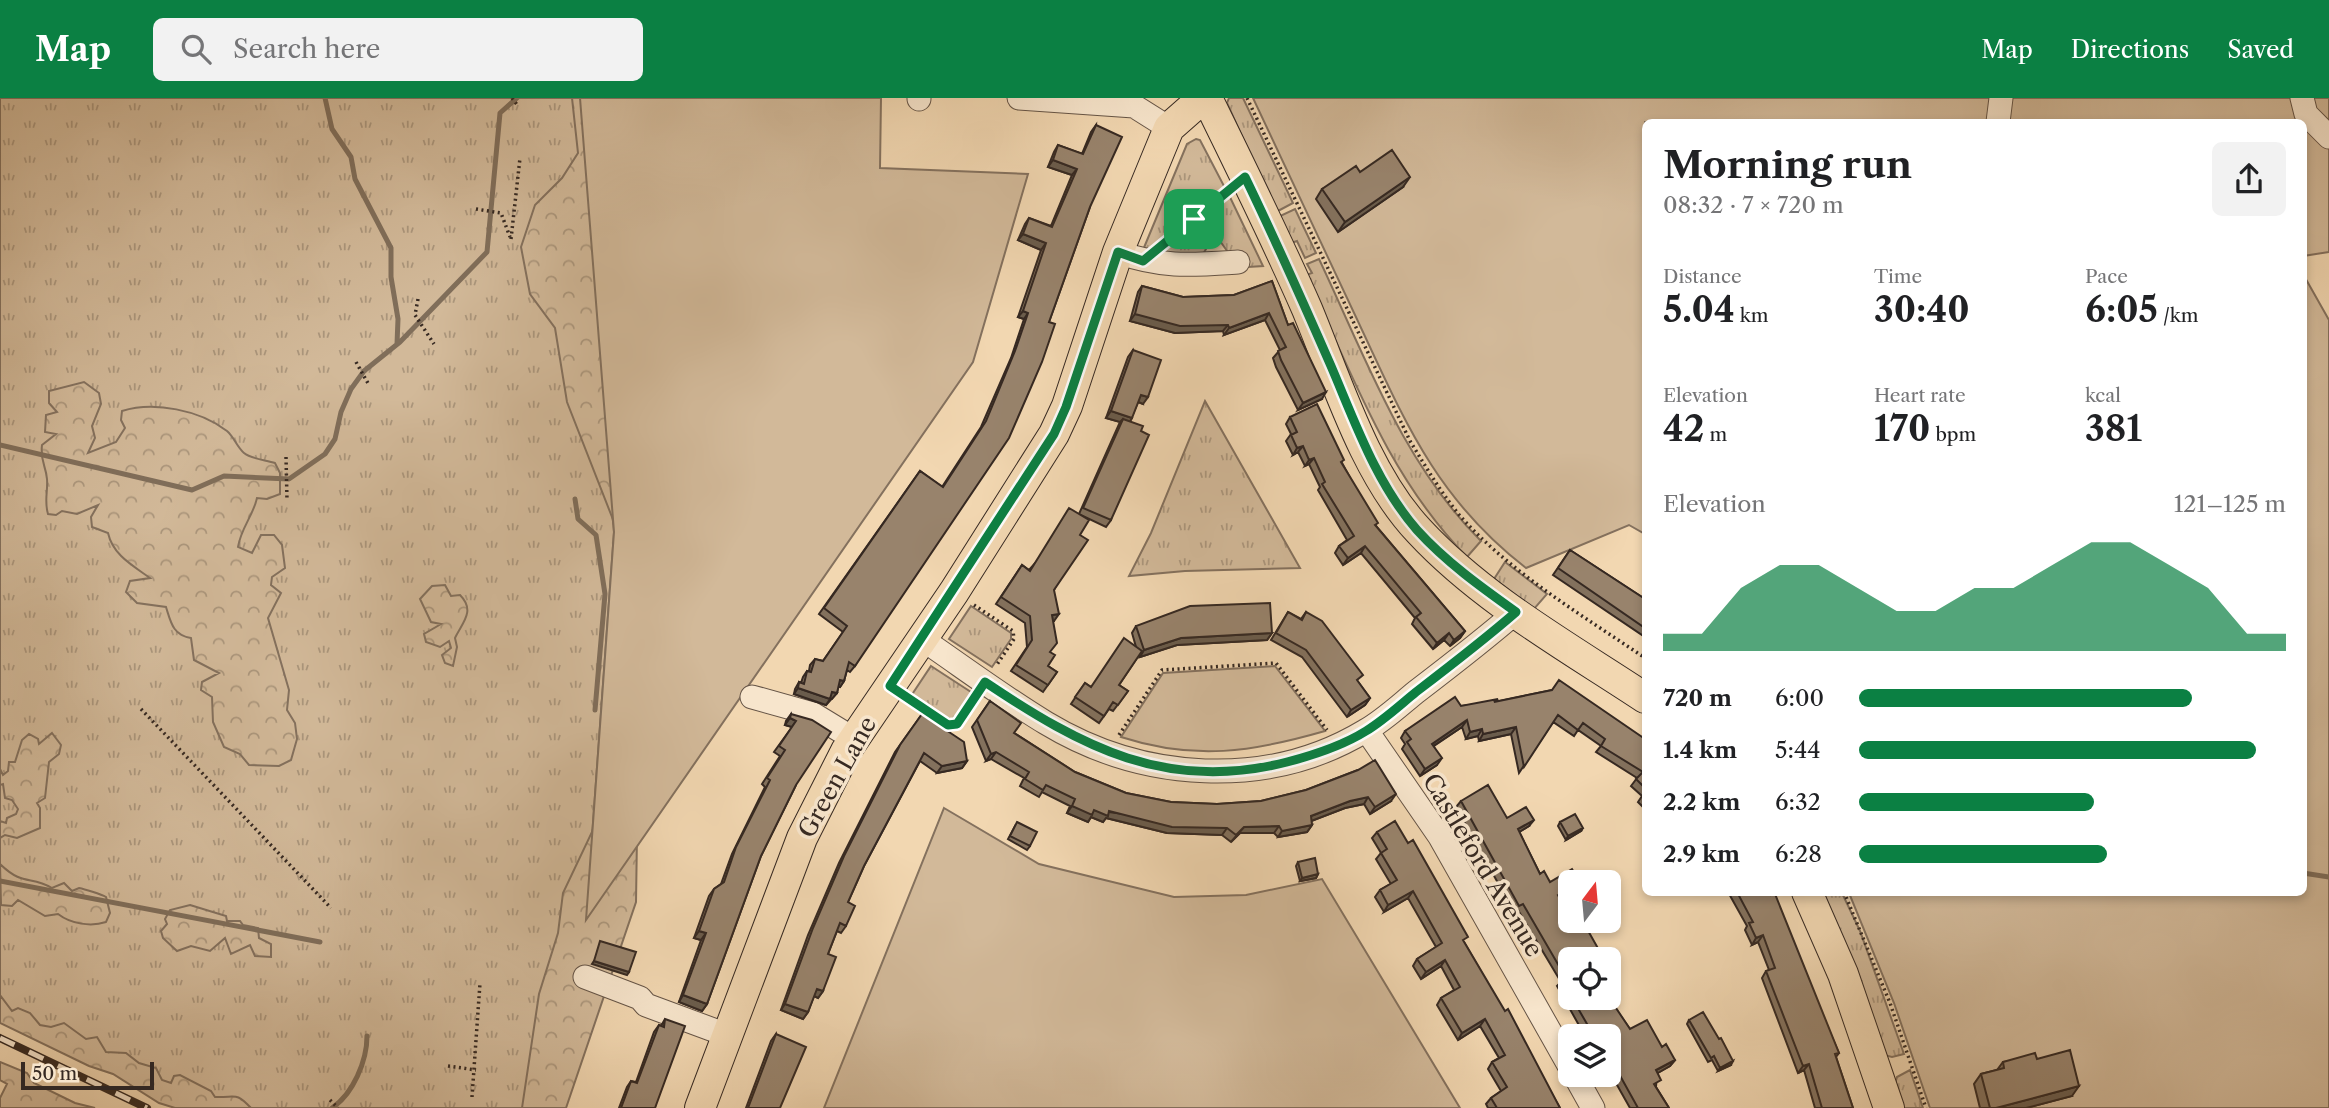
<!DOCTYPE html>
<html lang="en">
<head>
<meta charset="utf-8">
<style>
  :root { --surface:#fff; --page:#f2f2f2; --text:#202124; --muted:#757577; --accent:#0b8043 }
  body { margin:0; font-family:"Libre Caslon Text",serif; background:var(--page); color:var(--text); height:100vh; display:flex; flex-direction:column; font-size:26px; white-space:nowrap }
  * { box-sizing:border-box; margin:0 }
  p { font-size:23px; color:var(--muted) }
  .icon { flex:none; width:38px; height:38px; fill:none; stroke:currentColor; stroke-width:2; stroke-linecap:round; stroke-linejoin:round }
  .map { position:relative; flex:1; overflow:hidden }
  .side { position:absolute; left:1642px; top:21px; width:665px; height:777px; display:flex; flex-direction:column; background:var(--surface); border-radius:10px; box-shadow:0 4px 10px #0003 }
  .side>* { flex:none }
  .needle { width:46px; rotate:16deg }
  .fabs { position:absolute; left:1558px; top:772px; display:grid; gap:14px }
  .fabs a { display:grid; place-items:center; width:63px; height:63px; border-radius:10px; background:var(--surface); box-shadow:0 4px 10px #0003; font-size:35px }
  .scale { position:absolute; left:21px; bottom:18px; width:133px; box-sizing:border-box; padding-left:7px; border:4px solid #362922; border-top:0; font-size:19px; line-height:24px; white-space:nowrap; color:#362922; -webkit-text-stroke:5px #f7e5cc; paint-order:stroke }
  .pin { position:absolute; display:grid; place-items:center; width:60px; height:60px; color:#fff; margin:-30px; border-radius:14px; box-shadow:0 4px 10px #0006 }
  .round { display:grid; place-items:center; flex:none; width:74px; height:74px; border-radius:10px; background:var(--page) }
  .summary { display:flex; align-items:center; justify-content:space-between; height:119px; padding:0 21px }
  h1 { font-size:38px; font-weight:700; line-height:52px }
  .figures { display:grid; grid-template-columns:repeat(3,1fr); gap:10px; height:119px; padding:7px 21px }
  .figures div { display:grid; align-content:center }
  .figures b { font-size:35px; font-weight:700 }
  .figures small { font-size:19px; font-weight:400 }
  .figures p { font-size:19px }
  .chart { height:196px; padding:14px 21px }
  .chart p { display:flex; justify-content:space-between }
  .chart svg { width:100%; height:126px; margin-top:7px; fill:var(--accent); opacity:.7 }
  ul { padding:0 21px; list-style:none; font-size:23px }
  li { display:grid; grid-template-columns:112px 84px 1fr; align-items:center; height:52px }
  li i { height:18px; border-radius:9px; background:var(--accent) }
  header { display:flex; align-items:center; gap:42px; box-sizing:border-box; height:98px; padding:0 35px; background:var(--accent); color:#fff }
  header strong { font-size:33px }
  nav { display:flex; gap:38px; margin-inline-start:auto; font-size:24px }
  .search { width:490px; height:63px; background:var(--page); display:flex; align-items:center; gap:18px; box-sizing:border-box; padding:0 24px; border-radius:10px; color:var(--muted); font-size:26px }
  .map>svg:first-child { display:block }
  .grass { fill:url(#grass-tufts); stroke:#84715e; stroke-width:2 }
  .forest { fill:url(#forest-crowns); stroke:#84715e; stroke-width:2 }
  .park { fill:#d2b999; stroke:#84715e; stroke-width:2 }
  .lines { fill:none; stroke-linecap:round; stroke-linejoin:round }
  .stream { stroke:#806e5a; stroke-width:5 }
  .minor-casing { stroke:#655446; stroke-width:25 }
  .major-casing { stroke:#362922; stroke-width:32 }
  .path { stroke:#362922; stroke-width:3.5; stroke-dasharray:2 3.5; stroke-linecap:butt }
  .minor { stroke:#f7e5cc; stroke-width:23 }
  .major { stroke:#f2d7b1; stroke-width:30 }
  .rail-casing { stroke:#362922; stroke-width:8 }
  .rail { stroke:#f7e5cc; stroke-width:5; stroke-dasharray:16; stroke-linecap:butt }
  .wall { fill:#83715d; stroke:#362922; stroke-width:2 }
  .shaded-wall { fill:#6a5c4c; stroke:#362922; stroke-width:2 }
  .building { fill:#98836c; stroke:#362922; stroke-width:2 }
  .route-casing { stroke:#fff; stroke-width:14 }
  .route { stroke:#0b8043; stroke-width:9 }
  .labels { text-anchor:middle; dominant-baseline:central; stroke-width:7; stroke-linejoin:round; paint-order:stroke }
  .street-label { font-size:24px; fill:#362922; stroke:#f7e5cc }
</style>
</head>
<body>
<header>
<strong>Map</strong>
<div class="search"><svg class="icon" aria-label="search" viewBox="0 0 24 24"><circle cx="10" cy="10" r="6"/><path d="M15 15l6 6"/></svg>Search here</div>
<nav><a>Map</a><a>Directions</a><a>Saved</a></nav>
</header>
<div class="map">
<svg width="2329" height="1010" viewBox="0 0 2329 1010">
  <defs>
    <pattern id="grass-tufts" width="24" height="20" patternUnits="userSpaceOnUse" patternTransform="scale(1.75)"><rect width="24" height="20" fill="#d2b999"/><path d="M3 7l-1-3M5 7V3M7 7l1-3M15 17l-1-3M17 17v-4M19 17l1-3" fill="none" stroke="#ab967c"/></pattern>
    <pattern id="forest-crowns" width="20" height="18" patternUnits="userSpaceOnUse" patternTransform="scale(1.75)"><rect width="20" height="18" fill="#d2b999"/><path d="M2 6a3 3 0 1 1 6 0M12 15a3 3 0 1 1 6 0" fill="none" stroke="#ab967c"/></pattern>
  </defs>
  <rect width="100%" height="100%" fill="#f2d7b1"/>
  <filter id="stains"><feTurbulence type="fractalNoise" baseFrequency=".00286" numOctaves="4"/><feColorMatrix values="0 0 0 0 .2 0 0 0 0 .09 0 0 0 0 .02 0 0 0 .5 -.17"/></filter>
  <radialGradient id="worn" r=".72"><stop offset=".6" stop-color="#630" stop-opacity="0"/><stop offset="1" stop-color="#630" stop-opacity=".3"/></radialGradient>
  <path class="grass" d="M0 0H580L614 434 586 822 534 1010H203L0 915Z
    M1229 0H1243L1293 105 1276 114 1227 5Z
    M1196 41 1200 42 1225 90 1147 155 1143 152 1187 46Z
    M1228 95 1263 168 1248 169 1241 157H1230L1220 143 1210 144 1202 158H1150Z
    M1295 111 1316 155 1305 160 1297 143 1291 145 1278 119Z
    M1319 161C1365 258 1403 366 1481 443L1467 459C1389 380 1352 276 1306 177L1312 175 1307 166Z
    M1205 303 1300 470 1185 473 1129 478 1151 435Z
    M1505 464 1547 496 1534 511 1494 481Z
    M971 508 1011 535V541L992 569 949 541Z
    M931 568 974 596 956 624 949 625 911 598Z
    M1823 795H1842L1860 833 1904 956 1892 959 1884 957 1857 874Z
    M1910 972 1923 1010H1903L1895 986 1897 979Z"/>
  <path class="forest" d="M572 0H598L639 603 636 804 566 1010H522L539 896 558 835 563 795 592 734 620 639 627 479 612 419 567 304 555 230 530 196 521 149 535 107 562 80 578 55Z
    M84 284 99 295 101 306 92 328 95 340 88 355 116 344 125 330 121 322 122 313C154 303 200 312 227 333 234 339 237 349 244 355 251 361 266 362 275 365L280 375V396L267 401 257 400C253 418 241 430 238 449L252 455 261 437H274L282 447 285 470 272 479 271 487 281 495 268 520 289 592 287 612 295 625 297 641 291 662 279 668 249 667 240 656 224 649 213 624 212 599 201 592 202 584 219 575 194 562 191 540C173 537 171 525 166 509L137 505 126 494 130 483 150 480C132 467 113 457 108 435L92 429 91 419 98 407 77 416 62 413 56 417 48 416C44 403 48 394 47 381 46 368 40 363 42 347L56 336 45 334 46 317 57 314 49 305V293Z
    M445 487 451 498 460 497C476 513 462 525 455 540L457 549 453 568 445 565 442 557 451 550 449 543 440 549 426 544 424 536 441 526 431 524 420 501 432 488Z
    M52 635 61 647 59 656 49 664 45 700 37 705 40 710V730L17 740 5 737 0 740V723L6 725 7 720 16 716 18 711 12 702 5 700 3 686 0 687V671L3 677 8 673 9 664H15L22 642 29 636 38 641 39 646Z
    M0 766C24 789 30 777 52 790L64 785 72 793 79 790C84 791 101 796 106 799L110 815 106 824C91 829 71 826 58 816L45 818 18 802 12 808 1 807Z
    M190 807 226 818 227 823H240L243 827 258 830 259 840 271 846V859L255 858 250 847 231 856 225 840 210 853 191 848 177 853 163 840 161 833 167 826 165 821 170 812Z
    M0 897 12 913 18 910 30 915 40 927 51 929 64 925 86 941 97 939 106 954 126 955 139 965 156 970 162 982 171 985 174 978 180 977 211 993 215 999C236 1000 235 993 251 1010H175L159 1005 113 976 89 968 0 925Z
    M0 964 27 975 34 985 75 1005 95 1010H0V1000L7 986 0 982Z"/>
  <path class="park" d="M580 0H881L880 70 1028 76 973 264 586 822 614 434Z
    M1253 0H2329V154L2303 158V24H1645V436L1629 427 1526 470C1434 399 1403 319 1355 217 1321 145 1287 73 1253 0Z
    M2303 176 2329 222V1010H1930L1894 905 1849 795 2303 794Z
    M1275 568 1325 633C1252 654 1195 663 1121 639L1163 575Z
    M944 710 1039 766 1174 799 1246 797 1322 781 1460 1010H824Z"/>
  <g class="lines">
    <path class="stream" d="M325 0 332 31 351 59 355 81 391 150V179L398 221 397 246
      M0 347 192 392 224 378 289 381 325 356 335 341 341 314 351 291 364 273 400 244 487 154 500 15 517 0
      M575 401 578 421 596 437 605 496 595 612
      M2303 775 2329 779
      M0 783 320 844
      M332 1010C353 996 367 963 367 938"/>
    <g class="minor-casing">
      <path id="minor" d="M1019 0 1134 8 1169 30
        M2302 0 2306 16 2329 39
        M919 1V0
        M1998 24 2001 0
        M1118 154C1162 170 1192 167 1238 164
        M922 541C963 569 1003 599 1046 625 1142 683 1267 692 1365 633 1383 623 1400 607 1416 594 1450 568 1484 542 1516 514
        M752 599 813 616 854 641
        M1367 633 1440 739 1570 969
        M585 879 640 900 646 907 727 937
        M1574 976 1593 1010"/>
    </g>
    <g class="major-casing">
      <path id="major" d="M1207 0C1241 70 1276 140 1307 211 1337 283 1365 376 1419 433 1482 501 1568 549 1645 600
        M1807 794 1843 876 1889 1010
        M700 1010 802 740 846 653 954 494 1054 336 1067 308 1118 154 1169 30 1203 0"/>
    </g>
    <path class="path" d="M512 0 518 8
      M1247 0 1410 343C1426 369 1441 395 1461 419 1512 476 1582 517 1645 560
      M476 111 501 115 510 139
      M511 141 520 60
      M1163 146 1227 93
      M418 201 415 217 434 246
      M356 264 369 287
      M286 359 287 402
      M974 507 1013 533 1014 541 996 568
      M909 601 948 627H957L974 601
      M141 611 331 810
      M1119 637 1162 572 1276 565 1327 632
      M1844 794 1890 905 1926 1010
      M448 968 476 972
      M472 999 480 885
      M330 1002 338 1010"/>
    <use href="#minor" class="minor"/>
    <use href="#major" class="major"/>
    <g class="rail-casing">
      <path id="rail" d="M0 940 147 1010"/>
    </g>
    <use href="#rail" class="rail"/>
  </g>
  <path class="wall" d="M1096 27 1090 109 1049 224 855 568 850 574 847 572 844 583 840 589H838L837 595 826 607 794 596 795 591 799 584 801 585 803 579 807 573H809L810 567 815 561 823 563 843 534 819 516 920 373 942 389 981 329 1011 260 1024 221 1018 219 1041 152 1018 142 1025 126 1029 120 1051 128 1072 77 1048 69 1054 54 1058 47 1082 56 1091 34Z
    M1360 74 1403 89 1338 134 1316 101 1322 91Z
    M1272 183 1288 227 1322 301 1298 312 1276 269 1273 260 1280 252 1265 222 1224 237 1223 233 1175 235 1130 223 1138 194 1142 188 1183 199 1234 197Z
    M1133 252 1143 306 1138 304 1130 323 1111 422 1106 429 1081 417 1080 437 1054 492V523H1053L1050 554 1048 568 1057 574 1043 594 1011 573 1027 549 1025 525 996 506 1022 467 1029 472 1079 416 1120 324 1106 320 1128 259Z
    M1290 319 1342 365 1376 428 1465 533 1460 540 1450 548 1444 542 1433 551 1412 526 1415 520 1361 455 1343 467 1335 455 1339 448 1347 442 1318 392 1320 389 1309 366 1305 368 1298 354 1293 357 1286 343 1291 336 1286 326Z
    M1570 452 1645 501V539L1553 477Z
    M1288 514 1301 521 1306 514 1370 600 1365 607 1347 619 1302 559 1271 542Z
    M1136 528 1272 535 1267 542 1177 547 1140 559 1139 557 1119 587 1128 593 1113 613 1109 611 1099 625 1071 606 1085 585 1091 589 1136 549 1132 535Z
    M1552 592 1645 641V711L1638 704 1642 698 1631 688 1637 680 1596 654 1601 648 1578 632 1574 638 1553 624 1519 675 1511 636 1479 643 1478 638 1466 641 1462 629 1434 648 1437 667 1420 678 1402 651 1405 646 1401 640 1405 633 1461 608 1495 604Z
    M990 603 1014 635 1075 674 1126 695 1171 704 1217 706 1261 703 1306 692 1358 672 1391 703 1370 716 1364 706 1345 710 1311 723 1312 727 1307 734 1278 739 1274 735H1240L1231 744 1222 737 1167 735 1106 720 1103 724 1091 719 1088 724 1067 715 1070 708 1042 694 1039 699 1020 688 1024 680 991 661 986 663 972 629Z
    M791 616 796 687 761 758 707 906 702 913 679 904 701 842 694 840 709 798 714 791 721 786 732 756 765 689 762 686 780 658 774 654 792 629 785 627 786 623Z
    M922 616 967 663 962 670 937 675 920 663 864 768 848 804 846 828 841 835 837 833 828 856 823 893 818 900 814 898 808 914 803 921 781 912 808 837 839 765 895 654Z
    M1461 703 1529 728 1519 734 1540 776 1550 784H1570V794L1559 800 1570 861V900H1608L1630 931 1662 949 1675 962 1670 968 1657 975 1656 989 1669 1010H1630L1608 971V938H1585L1557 888 1561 884 1518 812 1514 814 1456 709Z
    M1560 724 1581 733 1566 742 1558 728Z
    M1015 728 1030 748 1027 752 1008 741Z
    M1377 734 1464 844 1560 1010H1488L1486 1006 1491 1000 1501 993 1488 971 1492 964 1499 960 1480 928 1458 942 1437 907 1441 900 1454 892 1441 868 1421 881 1413 868 1417 861 1436 849 1408 800 1384 814 1375 799 1380 792 1391 786 1376 761 1381 755 1372 740Z
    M1298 764 1318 776 1316 780 1300 783 1296 768Z
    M1728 794H1769L1839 955 1836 959 1853 1010H1815L1804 972 1798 975 1762 880 1766 873 1769 872 1758 844 1752 847 1745 832 1747 828Z
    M665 921 655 1010H619L627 989 631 983 636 984 654 934 659 927 661 928Z
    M1689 922 1719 941 1731 967 1718 973 1712 962 1708 964 1687 926Z
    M776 936 780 1010H746L771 943Z
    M2037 961 2072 998 2026 1010H1980L1974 986 1981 976 1997 972 2003 964Z"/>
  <path class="shaded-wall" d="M1053 62 1077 71 1072 77 1048 69Z
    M1410 79 1403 89 1338 134 1345 124Z
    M1023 136 1046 145 1041 152 1018 142Z
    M1023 213 1028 215 1024 221 1018 219Z
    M1269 215 1265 222 1224 237 1229 230Z
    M1135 216 1228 227 1223 233 1175 235 1130 223Z
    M1326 294 1322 301 1298 312 1303 305Z
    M1141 297 1148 299 1143 306 1136 303Z
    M1111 313 1132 320 1128 327 1123 321 1120 324 1106 320Z
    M1303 348 1298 354 1293 357 1297 350Z
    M1314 360 1309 366 1305 368 1309 362Z
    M1365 448 1361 455 1343 467 1348 460Z
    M1059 516 1054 523 1047 524 1052 517Z
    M1465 533 1460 540 1450 548 1454 542Z
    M1272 535 1267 542 1177 547 1140 559 1144 552 1181 540Z
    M1449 535 1444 542 1433 551 1437 545Z
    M840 582 844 583 840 589 836 588Z
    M798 590 830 601 826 607 794 596Z
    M832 594 837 595 832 601 828 600Z
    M1370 600 1365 607 1347 619 1351 612Z
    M790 620 796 623 792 629 785 627Z
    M1467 622 1462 629 1427 652 1432 646Z
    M1516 629 1511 636 1479 643 1483 636Z
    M1482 631 1478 638 1466 641 1470 634Z
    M996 654 991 661 986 663 991 656Z
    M1442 660 1437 667 1420 678 1425 671Z
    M967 663 962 670 937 675 942 668Z
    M1396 696 1391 703 1370 716 1375 709Z
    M1368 699 1364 706 1345 710 1306 725 1311 718 1350 703Z
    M1072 708 1094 712 1227 730 1222 737 1167 735 1106 720 1103 724 1091 719 1088 724 1067 715Z
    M1534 722 1529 728 1513 738 1518 731Z
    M1312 727 1307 734 1278 739 1282 733Z
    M1279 728 1274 735H1240L1231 744 1244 729Z
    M1583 730 1581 733 1566 742 1568 738Z
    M1318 776 1316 780 1300 783 1302 780Z
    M1570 790V794L1553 803 1558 797Z
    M1413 793 1408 800 1384 814 1388 807Z
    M699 833 706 835 701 842 694 840Z
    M1763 837 1758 844 1752 847 1756 840Z
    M1445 862 1441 868 1421 881 1426 874Z
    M594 863 629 874 627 877 592 866Z
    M817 891 823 893 818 900 812 897Z
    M683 897 707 906 702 913 679 904Z
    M785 906 808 914 803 921 781 912Z
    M1485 921 1480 928 1458 942 1462 935Z
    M1675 962 1670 968 1651 979 1656 972Z
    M1733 963 1731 967 1718 973 1720 970Z
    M1809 966 1804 972 1798 975 1803 968Z
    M2079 988 2072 998 2026 1010H1996Z"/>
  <path class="building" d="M1096 27 1122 39 1090 109 1049 224 1055 226 1042 264 1009 340 855 568 849 564 844 583 840 582 837 595 832 594 830 601 798 590 799 584 804 586 807 573 811 574 815 561 823 563 847 528 824 510 920 373 943 389 986 323 1015 253 1028 215 1023 213 1046 145 1023 136 1029 120 1052 129 1077 71 1053 62 1058 47 1083 56Z
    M1392 52 1410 79 1345 124 1322 91 1356 68 1360 74Z
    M1272 183 1288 227 1293 225 1326 294 1303 305 1281 262 1278 253 1286 249 1269 215 1229 230 1228 227 1180 228 1135 216 1142 188 1183 199 1234 197Z
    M1133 252 1161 262 1148 299 1141 297 1132 320 1111 313Z
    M1317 306 1344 362 1341 364 1378 425 1375 427 1465 533 1454 542 1449 535 1437 545 1416 519 1421 515 1365 448 1348 460 1339 448 1354 438 1322 386 1325 384 1314 360 1309 362 1303 348 1297 350 1291 337 1297 334 1290 319Z
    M1123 321 1143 328 1141 333 1149 337 1111 422 1083 410Z
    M1069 410 1089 422 1080 437 1088 442 1054 492 1059 516 1052 517 1057 545 1050 554 1055 557 1048 568 1057 574 1048 587 1016 567 1032 542 1030 518 1001 499 1022 467 1030 473Z
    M1570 452 1645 501V530L1558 470Z
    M1270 505 1272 535 1181 540 1144 552 1136 528 1190 508Z
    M1288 514 1302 522 1306 514 1322 523 1363 577 1357 582 1370 600 1351 612 1306 552 1276 535Z
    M1124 540 1142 553 1119 587 1128 593 1118 607 1113 604 1104 618 1075 599 1085 585 1091 589Z
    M1559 582 1645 641V690L1636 681 1643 674 1601 648 1605 641 1583 625 1578 632 1558 617 1524 669 1516 629 1483 636 1482 631 1470 634 1467 622 1432 646 1442 660 1425 671 1407 644 1411 641 1405 633 1455 599 1461 608 1498 601 1494 604 1552 592Z
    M990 603 1021 625 1014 635 1075 674 1126 695 1171 704 1217 706 1261 703 1306 692 1358 672 1375 662 1396 696 1375 709 1368 699 1350 703 1311 718 1312 727 1282 733 1279 728 1244 729 1236 737 1227 730 1172 729 1109 713 1108 718 1094 712 1092 717 1072 708 1075 701 1046 687 1043 692 1025 681 1029 674 996 654 991 656 977 622Z
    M791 616 812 622 831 634 796 687 761 758 707 906 683 897 706 835 699 833 714 791 724 784 736 749 770 682 767 680 785 652 779 648 796 623 790 620Z
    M922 616 964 644 967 663 942 668 924 655 864 768 848 804 855 808 846 828 840 825 828 856 836 859 823 893 817 891 808 914 785 906 813 830 844 758 900 647Z
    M1488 687 1507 720 1526 709 1534 722 1518 731 1540 776 1544 773 1550 784 1572 771 1580 784H1570V790L1558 797 1570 819V822H1572L1573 824 1576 822H1582L1604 861H1570V896L1562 882 1566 880 1523 806 1519 808 1461 703Z
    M1575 716 1583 730 1568 738 1560 724Z
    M1395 723 1408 745 1413 742 1468 839 1463 842 1505 913 1508 911 1560 1010H1497L1491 1000 1507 989 1492 964 1505 957 1485 921 1462 935 1441 900 1460 889 1445 862 1426 874 1417 861 1442 845 1413 793 1388 807 1380 792 1397 782 1381 755 1387 751 1377 734Z
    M1017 724 1037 734 1030 748 1010 738Z
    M1315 760 1318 776 1302 780 1298 764Z
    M1737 794H1769L1771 797 1775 796 1839 955 1835 956 1853 1010H1822L1809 966 1803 968 1766 873 1775 870 1763 837 1756 840 1749 825 1753 824Z
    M600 843 636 854 629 874 594 863Z
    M1608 898 1630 931 1647 922 1662 949 1666 946 1675 962 1656 972 1661 982 1654 986 1669 1010H1638L1608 956V938H1594L1572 900H1608Z
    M1703 914 1719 941 1721 940 1733 963 1720 970 1714 958 1711 960 1689 922Z
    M665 921 685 928 655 1010H621L631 983 637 985 659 927 664 929Z
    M776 936 806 949 780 1010H748Z
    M2070 952 2079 988 1996 1010H1990L1981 976 2004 970 2003 964 2035 955 2037 961Z"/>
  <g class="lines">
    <g class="route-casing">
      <path id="route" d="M1245 79C1275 141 1303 204 1331 268 1355 324 1376 385 1417 432 1446 464 1481 489 1516 514 1484 542 1450 568 1416 594 1400 607 1384 622 1366 633 1342 648 1314 657 1287 664 1167 695 1082 649 985 584L957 626 948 627 890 588 1054 336 1066 309 1118 154 1143 163Z"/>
    </g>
    <use href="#route" class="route"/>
  </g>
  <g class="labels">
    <g class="street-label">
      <text transform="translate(837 679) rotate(-61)">Green Lane</text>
      <text transform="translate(1483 767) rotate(59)">Castleford Avenue</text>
    </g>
  </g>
  <rect width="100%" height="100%" filter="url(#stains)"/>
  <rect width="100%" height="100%" fill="url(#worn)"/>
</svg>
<div class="fabs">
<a><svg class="needle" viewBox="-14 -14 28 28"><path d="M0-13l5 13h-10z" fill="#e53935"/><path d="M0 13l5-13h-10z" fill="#757577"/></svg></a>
<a><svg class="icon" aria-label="locate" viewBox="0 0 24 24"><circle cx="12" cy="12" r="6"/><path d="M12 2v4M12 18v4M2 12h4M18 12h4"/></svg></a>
<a><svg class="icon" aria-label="layers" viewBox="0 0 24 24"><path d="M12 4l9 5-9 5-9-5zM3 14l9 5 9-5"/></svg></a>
</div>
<div class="scale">50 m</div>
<div class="pin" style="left:1194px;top:121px;background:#1e9e55"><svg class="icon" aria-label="arrive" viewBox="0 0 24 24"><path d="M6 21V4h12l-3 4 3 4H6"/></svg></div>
<section class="side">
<div class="summary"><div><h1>Morning run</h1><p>08:32 · 7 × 720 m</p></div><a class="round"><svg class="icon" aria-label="share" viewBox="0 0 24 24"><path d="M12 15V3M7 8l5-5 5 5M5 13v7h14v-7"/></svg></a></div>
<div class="figures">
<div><p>Distance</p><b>5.04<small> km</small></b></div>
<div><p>Time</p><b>30:40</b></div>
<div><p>Pace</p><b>6:05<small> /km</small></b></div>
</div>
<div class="figures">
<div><p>Elevation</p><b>42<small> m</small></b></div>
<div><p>Heart rate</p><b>170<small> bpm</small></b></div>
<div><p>kcal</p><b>381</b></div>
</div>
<div class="chart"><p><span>Elevation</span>121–125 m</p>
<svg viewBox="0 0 160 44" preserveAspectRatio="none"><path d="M0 44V38L10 38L20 22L30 14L40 14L50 22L60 30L70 30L80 22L90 22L100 14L110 6L120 6L130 14L140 22L150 38L160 38V44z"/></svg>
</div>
<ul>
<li><b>720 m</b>6:00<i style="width:78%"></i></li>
<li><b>1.4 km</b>5:44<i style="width:93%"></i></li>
<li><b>2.2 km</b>6:32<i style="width:55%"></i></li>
<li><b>2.9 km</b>6:28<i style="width:58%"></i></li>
</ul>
</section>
</div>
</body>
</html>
